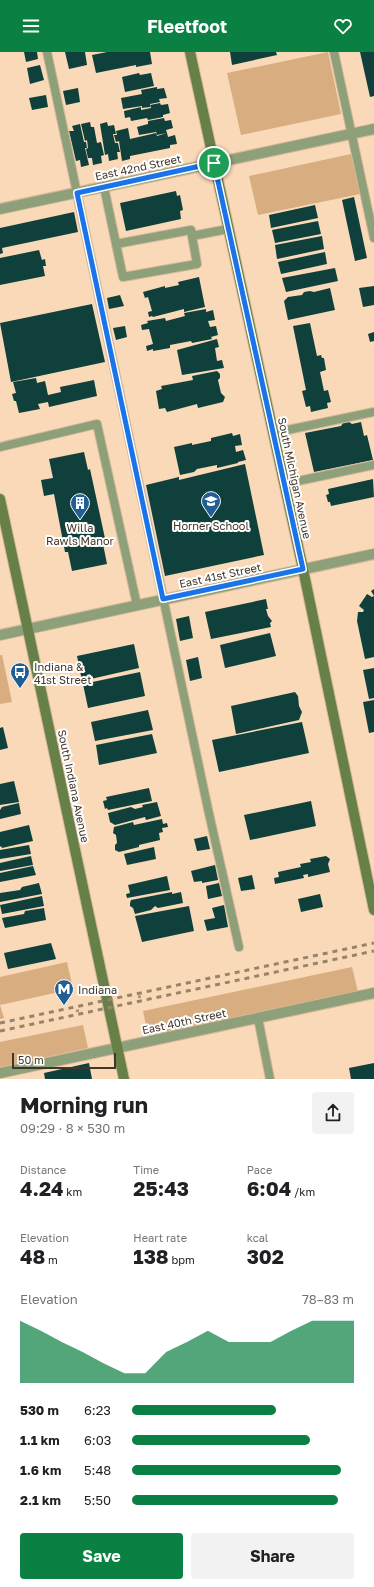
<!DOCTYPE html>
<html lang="en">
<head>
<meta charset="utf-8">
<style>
  :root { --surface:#fff; --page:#f2f2f2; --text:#202124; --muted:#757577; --accent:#0b8043 }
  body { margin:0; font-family:"Golos Text",sans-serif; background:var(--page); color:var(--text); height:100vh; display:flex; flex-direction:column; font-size:15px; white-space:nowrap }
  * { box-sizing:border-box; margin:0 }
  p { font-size:13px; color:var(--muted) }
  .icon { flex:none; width:22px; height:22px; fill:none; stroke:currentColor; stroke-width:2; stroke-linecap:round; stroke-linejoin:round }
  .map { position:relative; height:1027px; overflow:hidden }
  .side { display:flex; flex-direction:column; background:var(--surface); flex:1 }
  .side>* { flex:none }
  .scale { position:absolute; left:12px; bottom:10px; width:104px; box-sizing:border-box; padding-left:4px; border:2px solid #423628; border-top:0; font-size:11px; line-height:14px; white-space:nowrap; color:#423628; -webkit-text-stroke:3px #fff; paint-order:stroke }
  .pin { position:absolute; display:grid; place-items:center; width:34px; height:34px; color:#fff; margin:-17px; border:2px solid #fff; border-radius:50%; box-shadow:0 1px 4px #0007 }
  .round { display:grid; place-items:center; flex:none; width:42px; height:42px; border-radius:4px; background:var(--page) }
  .summary { display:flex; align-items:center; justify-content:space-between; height:68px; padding:0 20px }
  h1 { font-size:22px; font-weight:700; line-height:30px }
  .figures { display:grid; grid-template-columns:repeat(3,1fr); gap:6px; height:68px; padding:4px 20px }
  .figures div { display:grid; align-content:center }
  .figures b { font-size:20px; font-weight:700 }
  .figures small { font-size:11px; font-weight:400 }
  .figures p { font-size:11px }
  .chart { height:112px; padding:8px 20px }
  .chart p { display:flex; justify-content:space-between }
  .chart svg { width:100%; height:72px; margin-top:4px; fill:var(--accent); opacity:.7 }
  .button { display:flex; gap:8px; margin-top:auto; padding:8px 20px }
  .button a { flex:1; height:46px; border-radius:4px; background:var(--accent); color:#fff; font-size:16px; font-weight:700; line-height:46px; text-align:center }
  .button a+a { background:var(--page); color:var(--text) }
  ul { padding:0 20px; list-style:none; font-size:13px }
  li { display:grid; grid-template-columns:64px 48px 1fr; align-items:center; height:30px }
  li i { height:10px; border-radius:5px; background:var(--accent) }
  header { display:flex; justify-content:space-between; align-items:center; height:52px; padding:0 20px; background:var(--accent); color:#fff; font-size:18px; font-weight:700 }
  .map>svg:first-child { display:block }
  .green { fill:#d8ad7f }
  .building { fill:#0f403c }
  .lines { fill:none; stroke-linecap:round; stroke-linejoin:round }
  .lane-casing { stroke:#d4b89a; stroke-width:10 }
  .street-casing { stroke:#d4b89a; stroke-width:12 }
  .secondary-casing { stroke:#d4b89a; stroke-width:12 }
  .path { stroke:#a89178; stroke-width:2.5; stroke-dasharray:3 2; stroke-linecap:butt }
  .lane { stroke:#8ea07a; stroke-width:8 }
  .street { stroke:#8ea07a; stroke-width:10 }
  .secondary { stroke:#678048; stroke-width:10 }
  .rail { stroke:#98836b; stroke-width:3; stroke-dasharray:5 5; stroke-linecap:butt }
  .route-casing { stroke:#fff; stroke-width:8 }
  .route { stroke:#1a73e8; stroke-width:5 }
  .labels { text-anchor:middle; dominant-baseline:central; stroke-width:4; stroke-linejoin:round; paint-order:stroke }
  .street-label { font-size:11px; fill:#423628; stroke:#fff }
  .poi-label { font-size:11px; fill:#423628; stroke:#fff }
</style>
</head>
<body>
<header><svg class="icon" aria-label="menu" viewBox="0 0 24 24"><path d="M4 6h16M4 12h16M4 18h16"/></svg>Fleetfoot<svg class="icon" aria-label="heart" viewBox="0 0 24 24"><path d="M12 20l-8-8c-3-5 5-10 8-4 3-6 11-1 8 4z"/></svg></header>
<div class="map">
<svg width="374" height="1027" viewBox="0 0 374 1027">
  <rect width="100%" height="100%" fill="#f9d9b7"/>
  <path class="green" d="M328 0 341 62 241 83 227 21Z
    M351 102 360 142 258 163 249 124Z
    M0 603H2L12 650 0 652Z
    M67 910 73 937 0 953 4 966 0 967V925Z
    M352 915 358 940 148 983 143 959Z
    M83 973 88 996 0 1015V990Z"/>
  <path class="building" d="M24 0H37L38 7 26 10Z
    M65 0H85L87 13 69 17Z
    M107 0H150L152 12 136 15V13L96 21 92 3Z
    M230 0H276L277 3 232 13Z
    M360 0H374V44L370 45Z
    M40 13 44 28 30 32 27 16Z
    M139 21 140 23 151 21 154 34 125 40 122 25Z
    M157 35V37L164 36 167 46 159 47 160 50 150 52V55L142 56V54L123 57 121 46 142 42 141 38Z
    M78 36 80 50 66 53 63 39Z
    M46 43 48 55 32 58 29 46Z
    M160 51 161 53 168 52 170 61 163 63V65L148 68 147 66 131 69 130 65 125 66 124 59 141 55V58L151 56 150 53Z
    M164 66 165 69 171 68 173 76 166 78 167 81 157 83 155 76 156 80 139 83 137 75 148 72V69Z
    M90 70 91 75H94L97 91 101 90 104 103 101 104 102 111 93 113 92 106H88L86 97 88 96 87 88 85 89 81 72Z
    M107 70 108 74 114 73 116 82H113L115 91H118L120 100H117L118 107 109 109 108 102 105 103 100 72Z
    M80 72 84 90H86L87 96H85L89 113 81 115 80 108 76 109 69 79H74L72 74Z
    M128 76 130 87 156 81 157 84 167 81 168 85 175 83 177 92 170 93V96L130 104V107L122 109 119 89 116 90 114 83H117L116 79Z
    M176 139 177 144 180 143 183 158 180 159 181 167 126 179 120 151Z
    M354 145 367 206 355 209 342 148Z
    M315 153 318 166 271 176 269 163Z
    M74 160 78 180 2 196 3 201 0 202V176Z
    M318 169 321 182 275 191 272 178Z
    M322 184 324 197 277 207 275 193Z
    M39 198 42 208 45 207 46 214H43L45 224 0 233V206Z
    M325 200 327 212 281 222 278 210Z
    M335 216 338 229 286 240 282 226Z
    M199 225 205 255 184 260V257L153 265 152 264 149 265 148 260 152 259 148 245 145 246 143 240 165 234V236L179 233 178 230Z
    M374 234V253L363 255 359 236Z
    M330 236 335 258 288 268 284 249 288 245 302 243 304 240 310 239 314 240Z
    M120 243 124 254 109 257 107 246Z
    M92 252 105 310 11 330 0 271Z
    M206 257V260L213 258 215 268 208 269 210 275 216 274 218 283 211 285 212 287 192 291 191 289 170 293V296L153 299V297L147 299 146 294 153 292 149 277 142 278 141 273 148 271 147 269 165 266 166 269 185 264 184 261Z
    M310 271 317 304 321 303 322 306H324L326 318 320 320 324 339 328 338 331 350 327 351 328 356 311 360 310 354 306 355 302 339 306 338 293 274Z
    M125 274 127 285 116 288 113 276Z
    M374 280V289L370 290 368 282Z
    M217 287 219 295 215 296 217 309 222 308 224 316 182 323 177 298Z
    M217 319 220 322V326L218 328 221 341 225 345 223 350 198 356 197 352 167 360 165 356 159 357 156 339 162 337 161 334 193 328 192 324Z
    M36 326 37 331 45 329 48 343 61 340 60 335 94 328 97 344 49 355 48 350 38 352 40 357 19 361 16 349H14L12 342 16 341 13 330Z
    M349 370 352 372 361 370 364 384 367 383 373 408 314 420 305 381 341 374 343 371Z
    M232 381 233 384 240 382 242 393 235 394 236 400 243 398 246 408 238 410V411L217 416V413L197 417 194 420 180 423 174 395 192 391V393L211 389V386Z
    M84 400 88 418 90 417 106 491 103 492 107 512 72 519 68 500H65L54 442 44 444 41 428 53 426 49 407Z
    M245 412 264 503 165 524 146 433 179 425V428Z
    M373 427 374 445 331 454 330 450H328L326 443 329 442 328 437Z
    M374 537V605L365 607 357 569 358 560H363L364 558 359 554 367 542 372 545 374 544 371 539Z
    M266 547 268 557H266L268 564 272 569 270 571 271 575 211 587 205 560Z
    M189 564 193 586 180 589 176 567Z
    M270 581 276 604 225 616 220 593Z
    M134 592 139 616 82 629 77 604Z
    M198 605 202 626 190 629 186 608Z
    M374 616V646L369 647 363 618Z
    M140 620 145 644 88 656 83 632Z
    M295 640 298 644 299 654 302 660 299 668 236 682 231 654Z
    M374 648V680L369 681 363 650Z
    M148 658 153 678 95 689 91 670Z
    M302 670 309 701 219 720 212 688Z
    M3 675 8 696 0 698V676Z
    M152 682 157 701 99 713 96 693Z
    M14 729 19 750 0 753V732Z
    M149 736 152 749 108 758 107 756 105 757 103 749 107 748 106 745Z
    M311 749 316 774 250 788 244 763Z
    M157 750 161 764 146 768 145 765 115 773 110 770 108 761 131 755 135 757 143 755 142 753Z
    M19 751 21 762 0 767V758L2 755Z
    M162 767 163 772 167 771 168 775 162 776 163 780 159 781 160 788 139 793V795L119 800 115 798V793L117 791 116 783 113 781 114 775 133 770 134 773Z
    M29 773 33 789 2 796 1 794 0 795V780Z
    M207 784 210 797 197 799 194 787Z
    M29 793 31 802 0 807V798Z
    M154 795 156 807 127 813 124 802Z
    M31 804 33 813 0 819V811Z
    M326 804 330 807 328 812 330 820 308 825V822L303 823 304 826 275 832 274 826 279 825 278 820 301 815 300 812 311 810 310 807Z
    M215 813 218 828 202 831V829L194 830 191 819Z
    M33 814 36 823 0 830V821Z
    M252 823 255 837 241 839 238 826Z
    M167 824 170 838 127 846 126 842 130 841 128 833Z
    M39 831 42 842 0 850V841L20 838 22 835Z
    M219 831 222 844 208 847 206 834Z
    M172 840V842L181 840 183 851 158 856 155 854 151 858 135 862 133 856 130 854V851L131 848Z
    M320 842 323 855 301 860 298 847Z
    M42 844 44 854 2 862 0 853Z
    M224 853 228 875 207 879 204 868 215 866 212 856Z
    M189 854 194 879 142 890 135 864Z
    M44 856 46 868 5 876 2 866 24 862 25 859Z
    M51 891 56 907 8 917 4 901Z
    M89 1011 92 1027H45L44 1021Z
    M374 1011V1027H351L349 1016Z"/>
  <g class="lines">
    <g class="lane-casing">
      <path id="lane" d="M47 0 208 757 239 895
        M334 0 374 186
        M104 135 123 225 197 212 192 184
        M116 192 191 178 192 184 228 177
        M273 381 374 360
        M0 395 97 372 137 553
        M284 432 374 413
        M258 966 270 1027"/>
    </g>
    <g class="street-casing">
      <path id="street" d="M0 157 374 77
        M0 583 374 502
        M0 1021 374 941"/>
    </g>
    <g class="secondary-casing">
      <path id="secondary" d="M190 0 303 517 374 858
        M0 447 124 1027"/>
    </g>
    <path class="path" d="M138 945 143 944
      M76 959 81 958"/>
    <use href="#lane" class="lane"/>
    <use href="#street" class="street"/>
    <use href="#secondary" class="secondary"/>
    <path class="rail" d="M0 971 374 891
      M0 979 374 899"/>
  </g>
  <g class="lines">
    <g class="route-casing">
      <path id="route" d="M214 111 303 517 163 547 77 141Z"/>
    </g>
    <use href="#route" class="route"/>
  </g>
  <defs>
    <g id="school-pin" transform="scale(1)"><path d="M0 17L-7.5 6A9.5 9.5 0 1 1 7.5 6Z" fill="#205e94" stroke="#fff"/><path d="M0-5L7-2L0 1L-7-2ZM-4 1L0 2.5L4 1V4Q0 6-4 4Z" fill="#fff"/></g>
    <g id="building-pin" transform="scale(1)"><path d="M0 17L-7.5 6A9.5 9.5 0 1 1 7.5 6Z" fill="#205e94" stroke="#fff"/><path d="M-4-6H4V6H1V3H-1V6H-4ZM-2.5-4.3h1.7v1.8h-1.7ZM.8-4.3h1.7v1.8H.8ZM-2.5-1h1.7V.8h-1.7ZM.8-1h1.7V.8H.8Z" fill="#fff"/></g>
    <g id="bus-pin" transform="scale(1)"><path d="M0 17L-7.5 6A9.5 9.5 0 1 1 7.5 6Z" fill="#205e94" stroke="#fff"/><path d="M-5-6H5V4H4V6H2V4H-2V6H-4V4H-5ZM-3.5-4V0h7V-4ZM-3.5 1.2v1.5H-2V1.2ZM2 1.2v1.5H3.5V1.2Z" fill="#fff"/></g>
    <g id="metro-pin" transform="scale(1)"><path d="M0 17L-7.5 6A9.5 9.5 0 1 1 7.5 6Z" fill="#205e94" stroke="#fff"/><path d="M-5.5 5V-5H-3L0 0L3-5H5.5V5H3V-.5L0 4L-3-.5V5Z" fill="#fff"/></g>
  </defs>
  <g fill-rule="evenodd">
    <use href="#school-pin" x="211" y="449"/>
    <use href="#building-pin" x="80" y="451"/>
    <use href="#bus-pin" x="20" y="620"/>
    <use href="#metro-pin" x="64" y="937"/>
  </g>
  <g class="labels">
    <g class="street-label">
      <text transform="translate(138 115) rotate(-12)">East 42nd Street</text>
      <text transform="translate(295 426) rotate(78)">South Michigan Avenue</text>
      <text transform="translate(220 523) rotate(-12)">East 41st Street</text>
      <text transform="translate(74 734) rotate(78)">South Indiana Avenue</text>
      <text transform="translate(184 969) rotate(-12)">East 40th Street</text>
    </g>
    <g class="poi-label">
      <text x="211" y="473">Horner School</text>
      <text x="80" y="475">Willa<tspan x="80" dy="13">Rawls Manor</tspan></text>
      <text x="34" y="614" text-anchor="start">Indiana &amp;<tspan x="34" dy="13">41st Street</tspan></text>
      <text x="78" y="937" text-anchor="start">Indiana</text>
    </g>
  </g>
</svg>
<div class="scale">50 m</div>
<div class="pin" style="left:214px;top:111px;background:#1e9e55"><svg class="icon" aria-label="arrive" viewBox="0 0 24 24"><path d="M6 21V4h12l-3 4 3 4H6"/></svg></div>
</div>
<section class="side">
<div class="summary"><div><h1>Morning run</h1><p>09:29 · 8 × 530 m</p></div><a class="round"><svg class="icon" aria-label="share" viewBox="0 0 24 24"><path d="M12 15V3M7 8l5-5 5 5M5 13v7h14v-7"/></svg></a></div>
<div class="figures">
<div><p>Distance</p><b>4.24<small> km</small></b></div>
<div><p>Time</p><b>25:43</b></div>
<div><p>Pace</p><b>6:04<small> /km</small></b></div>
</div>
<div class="figures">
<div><p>Elevation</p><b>48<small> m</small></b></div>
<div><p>Heart rate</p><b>138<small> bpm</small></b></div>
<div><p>kcal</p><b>302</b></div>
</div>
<div class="chart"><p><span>Elevation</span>78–83 m</p>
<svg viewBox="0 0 160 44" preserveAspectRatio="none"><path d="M0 44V6L10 12L20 19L30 25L40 32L50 38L60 38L70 25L80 19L90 12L100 19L110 19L120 19L130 12L140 6L150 6L160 6V44z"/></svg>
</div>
<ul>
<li><b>530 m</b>6:23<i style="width:65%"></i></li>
<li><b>1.1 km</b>6:03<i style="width:80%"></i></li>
<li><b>1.6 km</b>5:48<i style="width:94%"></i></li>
<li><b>2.1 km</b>5:50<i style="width:93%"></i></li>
</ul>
<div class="button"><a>Save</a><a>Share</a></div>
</section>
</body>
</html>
